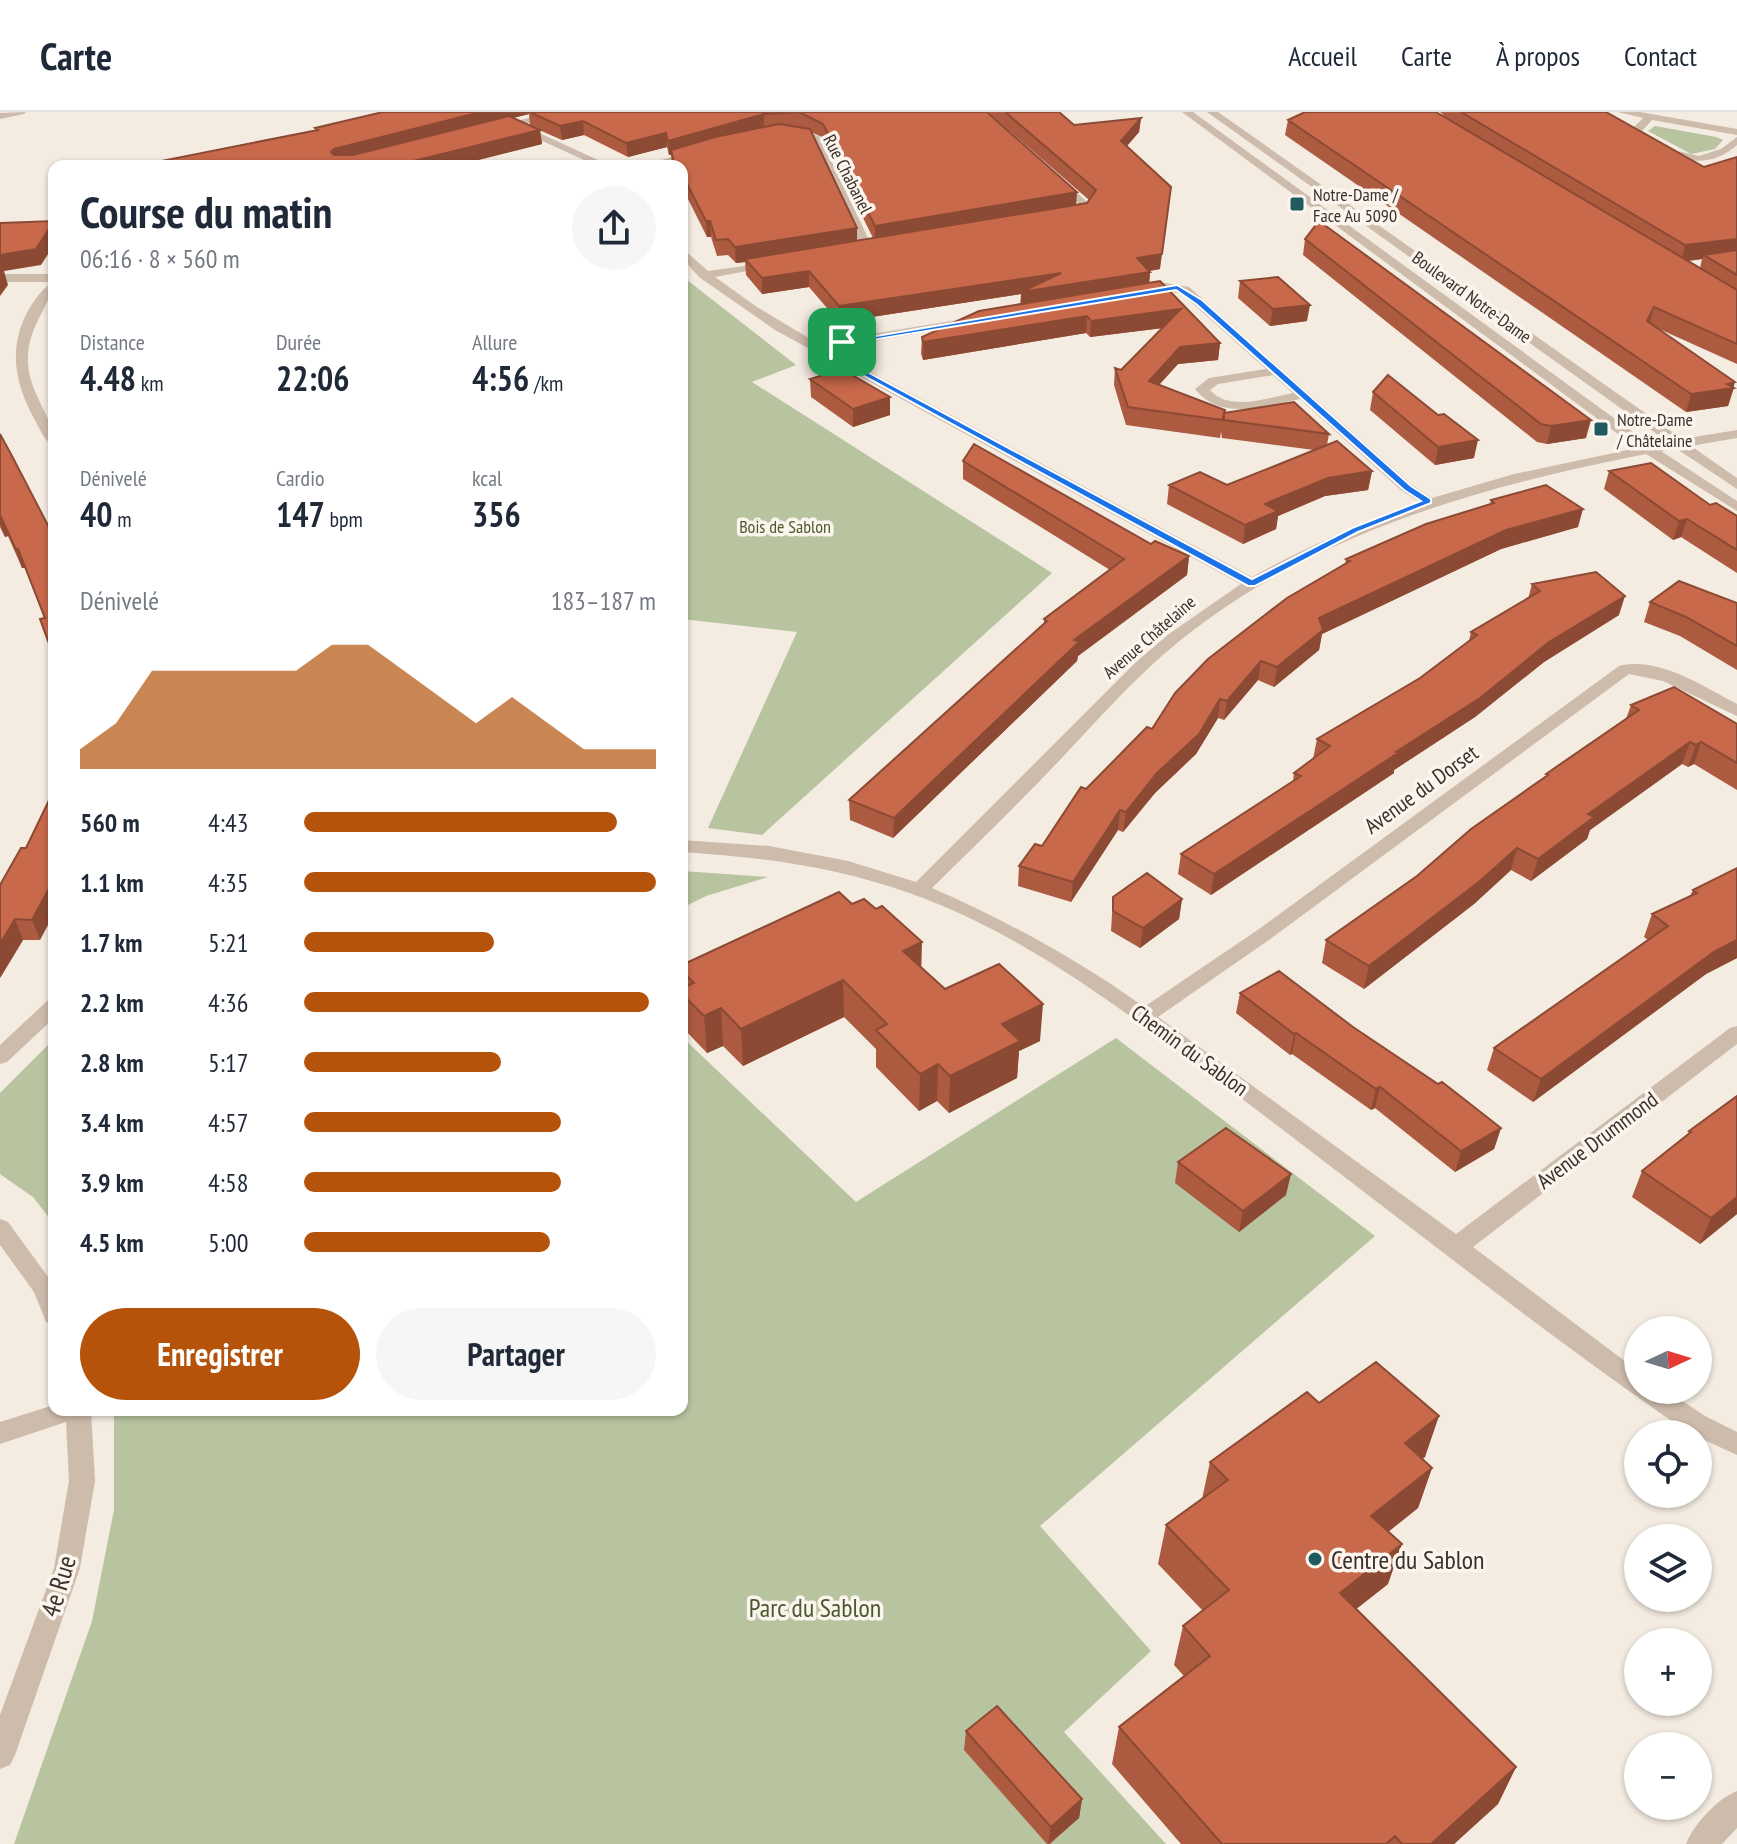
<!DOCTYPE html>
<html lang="fr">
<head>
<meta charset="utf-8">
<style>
  :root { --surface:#fff; --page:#f6f6f7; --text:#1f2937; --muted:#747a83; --line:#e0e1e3; --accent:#b45309 }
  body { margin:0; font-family:"PT Sans Narrow",sans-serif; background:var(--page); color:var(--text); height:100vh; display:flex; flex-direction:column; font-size:30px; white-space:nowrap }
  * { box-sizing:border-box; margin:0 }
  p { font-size:26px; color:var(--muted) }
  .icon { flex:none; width:44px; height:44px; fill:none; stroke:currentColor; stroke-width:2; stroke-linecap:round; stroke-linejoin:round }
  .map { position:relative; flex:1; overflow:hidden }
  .details { position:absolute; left:48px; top:48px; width:640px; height:1256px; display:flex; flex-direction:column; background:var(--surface); border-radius:16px; box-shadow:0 2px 6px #0004 }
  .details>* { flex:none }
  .needle { width:52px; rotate:86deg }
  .controls { position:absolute; left:1624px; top:1204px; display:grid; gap:16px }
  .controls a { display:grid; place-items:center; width:88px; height:88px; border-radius:50%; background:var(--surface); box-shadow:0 2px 6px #0004; font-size:40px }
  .pin { position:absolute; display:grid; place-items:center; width:68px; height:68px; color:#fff; margin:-34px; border-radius:16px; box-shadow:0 4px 12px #0006 }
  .round { display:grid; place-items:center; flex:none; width:84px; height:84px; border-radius:42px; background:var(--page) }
  .headline { display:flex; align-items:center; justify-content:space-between; height:136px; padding:0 32px }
  h1 { font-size:44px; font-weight:700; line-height:60px }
  .stats { display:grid; grid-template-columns:repeat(3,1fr); gap:12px; height:136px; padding:8px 32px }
  .stats div { display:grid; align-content:center }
  .stats b { font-size:34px; font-weight:700 }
  .stats small { font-size:22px; font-weight:400 }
  .stats p { font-size:22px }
  .chart { height:224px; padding:16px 32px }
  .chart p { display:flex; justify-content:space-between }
  .chart svg { width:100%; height:144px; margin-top:8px; fill:var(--accent); opacity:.7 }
  .action { display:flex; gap:16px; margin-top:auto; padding:16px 32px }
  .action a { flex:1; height:92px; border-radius:48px; background:var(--accent); color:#fff; font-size:32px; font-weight:700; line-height:92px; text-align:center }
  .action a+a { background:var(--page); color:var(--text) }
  ul { padding:0 32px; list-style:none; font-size:26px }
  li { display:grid; grid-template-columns:128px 96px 1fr; align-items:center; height:60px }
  li i { height:20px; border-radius:10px; background:var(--accent) }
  header { display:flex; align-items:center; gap:48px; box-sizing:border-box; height:112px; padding:0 40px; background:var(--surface); border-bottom:2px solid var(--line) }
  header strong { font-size:38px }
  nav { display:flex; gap:44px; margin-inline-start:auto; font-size:28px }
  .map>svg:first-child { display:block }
  .green { fill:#b8c4a0 }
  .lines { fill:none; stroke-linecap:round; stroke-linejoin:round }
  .minor { fill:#cdbbac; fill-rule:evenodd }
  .wall { fill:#ac5a40; fill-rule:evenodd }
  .shaded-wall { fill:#8c4a34 }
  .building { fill:#c8694b; stroke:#8c4a34; stroke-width:2 }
  .route { fill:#1a73e8; stroke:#fff; stroke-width:2; fill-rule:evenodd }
  .poi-dot { fill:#1f5a5e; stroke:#fbf5ee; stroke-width:3 }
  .labels { text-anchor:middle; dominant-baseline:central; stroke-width:7; stroke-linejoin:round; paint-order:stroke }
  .far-street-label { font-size:18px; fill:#3b302b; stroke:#fbf5ee }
  .far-poi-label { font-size:18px; fill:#3b302b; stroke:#fbf5ee; text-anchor:start }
  .far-park-label { font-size:18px; fill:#4a5a2e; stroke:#fbf5ee }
  .street-label { font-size:22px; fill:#3b302b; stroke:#fbf5ee }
  .near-poi-label { font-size:26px; fill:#3b302b; stroke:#fbf5ee; text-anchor:start }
  .near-street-label { font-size:26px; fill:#3b302b; stroke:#fbf5ee }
  .near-park-label { font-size:26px; fill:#4a5a2e; stroke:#fbf5ee }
</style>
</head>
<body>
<header>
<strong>Carte</strong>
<nav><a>Accueil</a><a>Carte</a><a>À propos</a><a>Contact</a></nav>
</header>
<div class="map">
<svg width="1737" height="1732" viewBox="0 0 1737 1732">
  <rect width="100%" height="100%" fill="#f4ebe1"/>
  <path class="green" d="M1655 14 1716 25 1723 28 1715 37 1691 42 1648 19Z
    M682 164 796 253 752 270 1052 461 762 723 708 716 797 520 682 507Z
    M682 759 768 765 706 784 682 796Z
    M682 925 856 1090 1116 926 1375 1124 1040 1414 1151 1539 1064 1620 1166 1732H14L92 1509 114 1398V1298H682Z
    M54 927V1112L33 1085 0 1062V981Z"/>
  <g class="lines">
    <path class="minor" d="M26 0 24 2 0 7V1Z
      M549 0H566L522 13 611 54H597L512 15 497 19 492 16Z
      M1182 0H1193L1651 333 1668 330 1207 0H1218L1682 327 1737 318V326L1691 334 1737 366V377L1677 337 1661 339 1737 389V399L1646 342C1479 375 1312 421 1177 531 1133 567 1096 610 1057 651 1016 694 974 735 932 776 1007 809 1077 847 1144 895L1259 817 1619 554C1659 544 1704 575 1737 592V604L1663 569 1629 562 1273 825 1158 905 1456 1122 1730 916 1737 914V932L1473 1135 1638 1259V1278H1666L1705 1304 1737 1320V1343L1687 1320 1629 1279C1492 1181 1360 1075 1225 974 1128 902 1027 823 912 782 837 755 762 745 682 740V728L769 734 848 749 916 770 1137 549 1169 522 1241 472 775 218 699 165 682 146V136L708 159 774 150V154L715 165 757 195 817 231 982 204 984 207 978 211 828 237 1252 465C1306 435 1361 411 1420 390L1402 379 1300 287C1265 294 1221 310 1195 277L1209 266 1266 257 1181 181 1165 179 1140 184 1134 180 1136 177 1165 171 1189 175 1412 373 1432 386 1514 362 1637 336ZM1273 263 1293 281C1268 286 1229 300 1210 278L1218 272Z
      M1618 0H1640L1737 17V23L1652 8 1642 19 1678 39 1699 44 1721 37 1737 25V33C1702 64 1666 43 1632 21V17L1643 6Z
      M783 18 810 20 820 25 869 128 876 135 874 137H866L858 130 812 29 783 22Z
      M698 37 703 40 702 42 659 54H642Z
      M1058 64 1092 94 1085 103 1066 106 1060 103 1081 94 1054 69V65Z
      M0 162H54C54 194 26 212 28 251 29 282 54 304 54 334 45 330 41 319 36 310 15 273 7 236 29 197 35 187 43 175 54 170H0Z
      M54 887V906L7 950 0 952V933L47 889Z
      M0 1107 8 1110 54 1173V1213L46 1210 34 1180 0 1133Z
      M54 1293V1298H91L95 1369 80 1456 15 1643 10 1653 0 1657V1603L54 1456 69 1369 66 1310 0 1332V1310Z
      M1737 1679V1716L1722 1732H1686C1694 1712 1717 1687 1737 1679Z"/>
  </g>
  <path class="wall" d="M383 0H987L1076 93 1087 91 1089 88 988 0H1059L1074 13 1141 6 1139 20 1127 34 1160 157 1150 159 1149 171 1220 231 1218 248 1178 252 1159 273 1224 301 1329 322 1327 333 1372 359 1368 378 1325 384 1278 404 1276 417 1243 432 1167 392 1169 373H1227L1314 338 1222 326 1221 320 1220 326 1126 313 1114 273 1115 256 1121 258 1163 216 1090 225 1086 221 923 248 921 242 922 225 1021 192V182L839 210 809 175 762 182 746 163 745 150 736 151 728 143 717 144 711 125H707L682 75V54H672L671 43H669L667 35 628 45 584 23 562 28 530 14 529 2 513 6 540 18 542 32 454 54H157L156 50 315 18V16ZM811 20 824 26 873 126 857 129Z
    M1440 0H1606L1704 55 1737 45V252L1657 216 1734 276 1728 294 1686 300 1285 23 1288 8 1450 9ZM1702 147 1700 156 1687 149 1693 148Z
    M1305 127 1586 326 1547 332 1537 330 1303 143Z
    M1240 169 1307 209 1270 214 1238 186Z
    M810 267 890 285V303L853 315 811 285Z
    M1373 280 1438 303 1474 346 1435 353 1370 298Z
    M0 322 54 425V547L40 507 44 506 25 456H22L8 424 5 425 0 415Z
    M963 349 1151 432 1189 444 1187 463 1078 544 1077 549 893 726 850 708 849 688 1044 512V507L1110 458 963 367Z
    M1609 359 1710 393 1737 404V461L1681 425 1673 428 1604 377Z
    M1491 388 1578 415 1501 437 1322 522 1319 538 1274 575 1258 568 1224 608 1218 606 1196 642 1155 681 1123 720 1118 718 1071 790 1018 774 1019 754 1042 734 1086 677 1152 617 1345 452 1346 447 1490 392Z
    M1532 472 1619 503 1544 550 1475 605 1394 658V661L1211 783 1178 762 1181 742 1293 669 1294 661 1313 647 1317 627 1420 566 1469 529 1471 520 1528 487Z
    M1650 490 1737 491V558L1680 524 1644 510Z
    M1631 593 1737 612V678L1694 652 1688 655 1682 652 1590 718 1587 727 1531 769 1511 758 1474 792 1364 877 1322 851 1326 828 1417 764 1545 666 1546 662 1626 607Z
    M26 736 40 828H23L0 866Z
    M1737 756V846L1706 862 1533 990 1487 958 1494 936 1648 828 1644 825 1652 802 1690 784 1693 778Z
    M1113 785 1182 787 1179 807 1140 836 1111 819Z
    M682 853 921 856 945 877 1040 929 1019 939 1017 966 949 1001 937 989 919 999 876 955V937L844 905 743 954 723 934 707 941 682 915Z
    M1240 881 1353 915 1501 1016 1494 1037 1455 1060 1375 996 1371 998 1292 942 1290 943 1236 901Z
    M1737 984V1102L1700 1132 1632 1085 1642 1059 1687 1024 1689 1019Z
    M1178 1050 1286 1083 1239 1120 1175 1071Z
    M1319 1291 1425 1345 1422 1347 1432 1356 1418 1396 1388 1420V1472L1356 1497 1516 1655 1498 1692 1454 1732H1181L1112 1652 1119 1615 1184 1564 1174 1553 1183 1514 1203 1499 1158 1452 1166 1413 1202 1387 1210 1350Z
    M966 1619 1082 1687 1079 1706 1050 1732H1047L964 1638Z"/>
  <path class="shaded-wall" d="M481 0H529V2L336 51 331 40 334 37Z
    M764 2V16L671 38V43H669L668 29Z
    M1141 6 1139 20 1119 43 1121 29Z
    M583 9 584 23 562 28 560 14Z
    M540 18 542 32 454 54H393Z
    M666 21 667 35 628 45 626 31Z
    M1171 75 1160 157 1135 161 1137 146Z
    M1077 80 1076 95 875 129V114Z
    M706 109H710L711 125H707Z
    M54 110V133L41 153 4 159 8 173 0 184V143Z
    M857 116V132L745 147V150L736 151 735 135Z
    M1737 127V143H1704L1702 147 1681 150 1685 133Z
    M809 159V175L762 182V166Z
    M1150 160 1149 175 1020 196 1021 182 839 210V194L1061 161Z
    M1310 193 1307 209 1270 214 1273 197Z
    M1654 195 1649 213 1647 209Z
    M1181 197 1179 214 1090 225 1091 209Z
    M1087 204 1086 221 923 248V230Z
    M1220 231 1218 248 1178 252 1147 286 1149 269 1180 235Z
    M1735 270 1728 294 1686 300 1691 282Z
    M890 285V303L853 315V297Z
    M1591 308 1586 326 1547 332 1551 314Z
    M1478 328 1474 346 1435 353 1438 335Z
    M1372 359 1368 378 1325 384 1278 404 1276 417 1243 432 1245 413 1265 392 1328 366Z
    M1583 397 1578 415 1501 437 1322 522 1319 538 1274 575 1277 555 1319 506 1506 418Z
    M1 405 8 424 5 425 0 411V406Z
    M1687 407 1681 425 1673 428 1679 409Z
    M18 437 25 456H22L16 438Z
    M1189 444 1187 463 1078 544 1077 549 893 726 894 706 1074 528Z
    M1625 484 1619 503 1544 550 1475 605 1394 658V661L1211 783 1214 762 1396 640 1549 530Z
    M1261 549 1258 568 1224 608 1227 589Z
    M1220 587 1218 606 1196 642 1155 681 1123 720 1126 700Z
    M1690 630 1682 652 1590 718 1587 727 1531 769 1538 747 1588 702Z
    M1701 630 1694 652 1688 655 1696 633Z
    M1120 698 1118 718 1071 790 1073 770Z
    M1517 736 1511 758 1474 792 1364 877 1369 854Z
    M54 767V802L40 828 32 808Z
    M1182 787 1179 807 1140 836 1143 816Z
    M15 807 23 828 0 866V832Z
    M1737 828V846L1706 862 1533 990 1541 967 1715 839Z
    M922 830 921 866 903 839Z
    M843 868 844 905 743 954 741 917Z
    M1043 892 1040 929 1019 939 1017 966 949 1001 950 964 1002 912Z
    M721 896 723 934 707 941 704 904Z
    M1296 921 1292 942 1290 943 1294 922Z
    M938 952 937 989 919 999 920 962Z
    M1380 975 1375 996 1371 998 1376 977Z
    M1501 1016 1494 1037 1455 1060 1461 1039Z
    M1291 1062 1286 1083 1239 1120 1243 1099Z
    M1737 1085V1102L1700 1132 1711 1106Z
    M1439 1304 1425 1345 1391 1371 1405 1331Z
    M1432 1356 1418 1396 1359 1443 1371 1404Z
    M1402 1432 1388 1472 1327 1520 1340 1481Z
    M1516 1655 1498 1692 1454 1732H1431Z
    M1082 1687 1079 1706 1048 1732 1051 1715Z"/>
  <path class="building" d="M383 0H481L334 37 331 40 334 43H353L509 4 540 18 393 54H165L156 50 318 18 315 16Z
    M530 0H987L1077 80 875 114 823 12 799 0 764 2 668 29 666 21 626 31 583 9 560 14Z
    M1005 0H1059L1074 13 1141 6 1121 29 1171 75 1162 142 1137 146 1150 160 1021 180 1061 161 839 194 809 159 762 166 745 147 1087 91 1096 78Z
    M1305 0H1436L1737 178V232L1654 195 1647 209 1735 270 1727 272 1734 276 1691 282 1288 8Z
    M1461 0H1606L1704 55 1737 45V127L1685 133Z
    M779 12 810 17 857 116 735 135 728 127 716 128 710 109H706L682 62V54H675L671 38 715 25Z
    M54 109 36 137 0 143V111Z
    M1319 109 1591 308 1551 314 1541 312 1305 127Z
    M1737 138V163L1704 143Z
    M1278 165 1310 193 1273 197 1240 169Z
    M1160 169 1220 231 1180 235 1149 269 1225 298 1224 301 1294 290 1329 322 1224 308V302L1222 308 1128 295 1115 256 1121 258 1181 197 1091 209 1087 204 923 230 922 225 979 199Z
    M842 257 890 285 853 297 810 267Z
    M1388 263 1438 303 1444 302 1478 328 1438 335 1373 280Z
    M0 322 12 344 54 425V545L40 507 45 506 18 437 16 438 1 405 0 406Z
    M1337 329 1372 359 1328 366 1265 392 1278 399 1245 413 1169 373 1200 360 1227 373Z
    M974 332 1151 432 1155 429 1189 444 1074 528 1079 530 894 706 849 688 1047 509 1044 507 1124 447 963 349Z
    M1651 351 1710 393 1716 391 1737 404V438L1687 407 1679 409 1609 359Z
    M1546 373 1583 397 1506 418 1319 506 1323 518 1277 555 1261 549 1227 589 1220 587 1199 622 1157 661 1126 700 1120 698 1073 770 1019 754 1035 732 1042 734 1081 675 1086 677 1147 615 1152 617 1175 581 1208 547 1287 486 1350 449 1346 447 1426 412 1494 391 1491 388Z
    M1596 460 1625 484 1549 530 1480 586 1396 640 1398 641 1214 762 1181 742 1301 664 1294 661 1330 634 1317 627 1420 566 1477 523 1471 520 1540 479 1532 472Z
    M1679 469 1737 491V534L1686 505 1650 490Z
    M1674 575 1737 612V651L1701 630 1696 633 1690 630 1588 702 1594 705 1538 747 1517 736 1480 769 1369 854 1326 828 1417 764 1471 717 1548 663 1546 662 1639 598 1631 593Z
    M54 678V767L32 808 15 807 0 832V773L21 736H26Z
    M1737 756V828L1715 839 1541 967 1494 936 1668 814 1652 802 1697 781 1693 778Z
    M1147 761 1182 787 1143 816 1113 799V785Z
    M839 780 852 792 864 787 876 797 882 794 922 830 903 839 945 877 999 852 1043 892 1002 912 1020 929 950 964 938 952 920 962 876 918 887 912 843 868 741 917 721 896 704 904 682 882V876L694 871 682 859V853Z
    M1279 859 1353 915 1438 972 1442 970 1501 1016 1461 1039 1380 975 1376 977 1296 921 1294 922 1240 881Z
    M1737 984V1085L1711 1106 1642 1059 1691 1020 1689 1019Z
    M1226 1016 1291 1062 1243 1099 1178 1050Z
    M1376 1250 1439 1304 1405 1331 1432 1356 1371 1404 1402 1432 1340 1481 1516 1655 1431 1732H1402L1395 1724 1386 1732H1222L1119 1615 1210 1544 1183 1514 1229 1478 1166 1413 1228 1368 1210 1350 1307 1280 1319 1291Z
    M997 1594 1082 1687 1051 1715 966 1619Z"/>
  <path class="route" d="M1177 173 1202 188 1411 374 1431 387V391L1358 420 1255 474H1248L811 235ZM1176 178 1196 192 1404 378 1421 389 1352 416 1252 467 823 236Z"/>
  <g class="poi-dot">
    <rect x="1289" y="84" width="16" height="16" rx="4"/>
    <rect x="1593" y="309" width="16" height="16" rx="4"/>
    <circle cx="1315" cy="1447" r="8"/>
  </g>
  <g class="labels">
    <g class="far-street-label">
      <text transform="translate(848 62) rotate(63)">Rue Chabanel</text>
      <text transform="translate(1472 185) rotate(36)">Boulevard Notre-Dame</text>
      <text transform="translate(1149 525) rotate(-41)">Avenue Châtelaine</text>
    </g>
    <g class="far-poi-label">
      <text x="1313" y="82">Notre-Dame /<tspan x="1313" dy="21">Face Au 5090</tspan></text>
      <text x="1617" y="307">Notre-Dame<tspan x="1617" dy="21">/ Châtelaine</tspan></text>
    </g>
    <g class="far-park-label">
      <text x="785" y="414">Bois de Sablon</text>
    </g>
    <g class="street-label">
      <text transform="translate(1421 677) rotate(-36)">Avenue du Dorset</text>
      <text transform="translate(1190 938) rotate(36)">Chemin du Sablon</text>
      <text transform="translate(1597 1028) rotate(-37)">Avenue Drummond</text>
    </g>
    <g class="near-poi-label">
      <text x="1331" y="1447">Centre du Sablon</text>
    </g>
    <g class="near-street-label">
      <text transform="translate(58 1474) rotate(-73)">4e Rue</text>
    </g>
    <g class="near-park-label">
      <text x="815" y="1495">Parc du Sablon</text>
    </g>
  </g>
</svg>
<div class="controls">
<a><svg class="needle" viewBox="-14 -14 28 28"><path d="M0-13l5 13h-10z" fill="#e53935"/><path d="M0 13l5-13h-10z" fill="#747a83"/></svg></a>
<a><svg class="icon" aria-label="locate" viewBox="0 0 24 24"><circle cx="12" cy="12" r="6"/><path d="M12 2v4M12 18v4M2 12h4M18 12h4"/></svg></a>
<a><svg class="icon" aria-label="layers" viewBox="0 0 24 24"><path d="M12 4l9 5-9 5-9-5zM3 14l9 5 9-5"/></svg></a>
<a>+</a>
<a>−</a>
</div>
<div class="pin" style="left:842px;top:230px;background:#1e9e55"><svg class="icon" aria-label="arrive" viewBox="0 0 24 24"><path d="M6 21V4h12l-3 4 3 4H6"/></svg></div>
<section class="details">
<div class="headline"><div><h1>Course du matin</h1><p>06:16 · 8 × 560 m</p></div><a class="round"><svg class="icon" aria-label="share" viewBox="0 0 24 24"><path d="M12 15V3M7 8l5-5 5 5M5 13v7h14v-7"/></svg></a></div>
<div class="stats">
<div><p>Distance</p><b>4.48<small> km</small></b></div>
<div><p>Durée</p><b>22:06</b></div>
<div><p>Allure</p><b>4:56<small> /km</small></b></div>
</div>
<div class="stats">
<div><p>Dénivelé</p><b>40<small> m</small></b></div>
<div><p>Cardio</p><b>147<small> bpm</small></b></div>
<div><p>kcal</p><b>356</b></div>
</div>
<div class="chart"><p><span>Dénivelé</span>183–187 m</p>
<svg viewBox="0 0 160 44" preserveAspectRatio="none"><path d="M0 44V38L10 30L20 14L30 14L40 14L50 14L60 14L70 6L80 6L90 14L100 22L110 30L120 22L130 30L140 38L150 38L160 38V44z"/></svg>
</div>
<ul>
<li><b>560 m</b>4:43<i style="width:89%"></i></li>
<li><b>1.1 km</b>4:35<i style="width:100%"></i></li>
<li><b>1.7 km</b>5:21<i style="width:54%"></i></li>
<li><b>2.2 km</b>4:36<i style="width:98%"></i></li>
<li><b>2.8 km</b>5:17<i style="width:56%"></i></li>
<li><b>3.4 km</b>4:57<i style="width:73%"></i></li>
<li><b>3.9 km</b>4:58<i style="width:73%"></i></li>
<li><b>4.5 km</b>5:00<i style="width:70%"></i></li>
</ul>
<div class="action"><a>Enregistrer</a><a>Partager</a></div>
</section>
</div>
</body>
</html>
